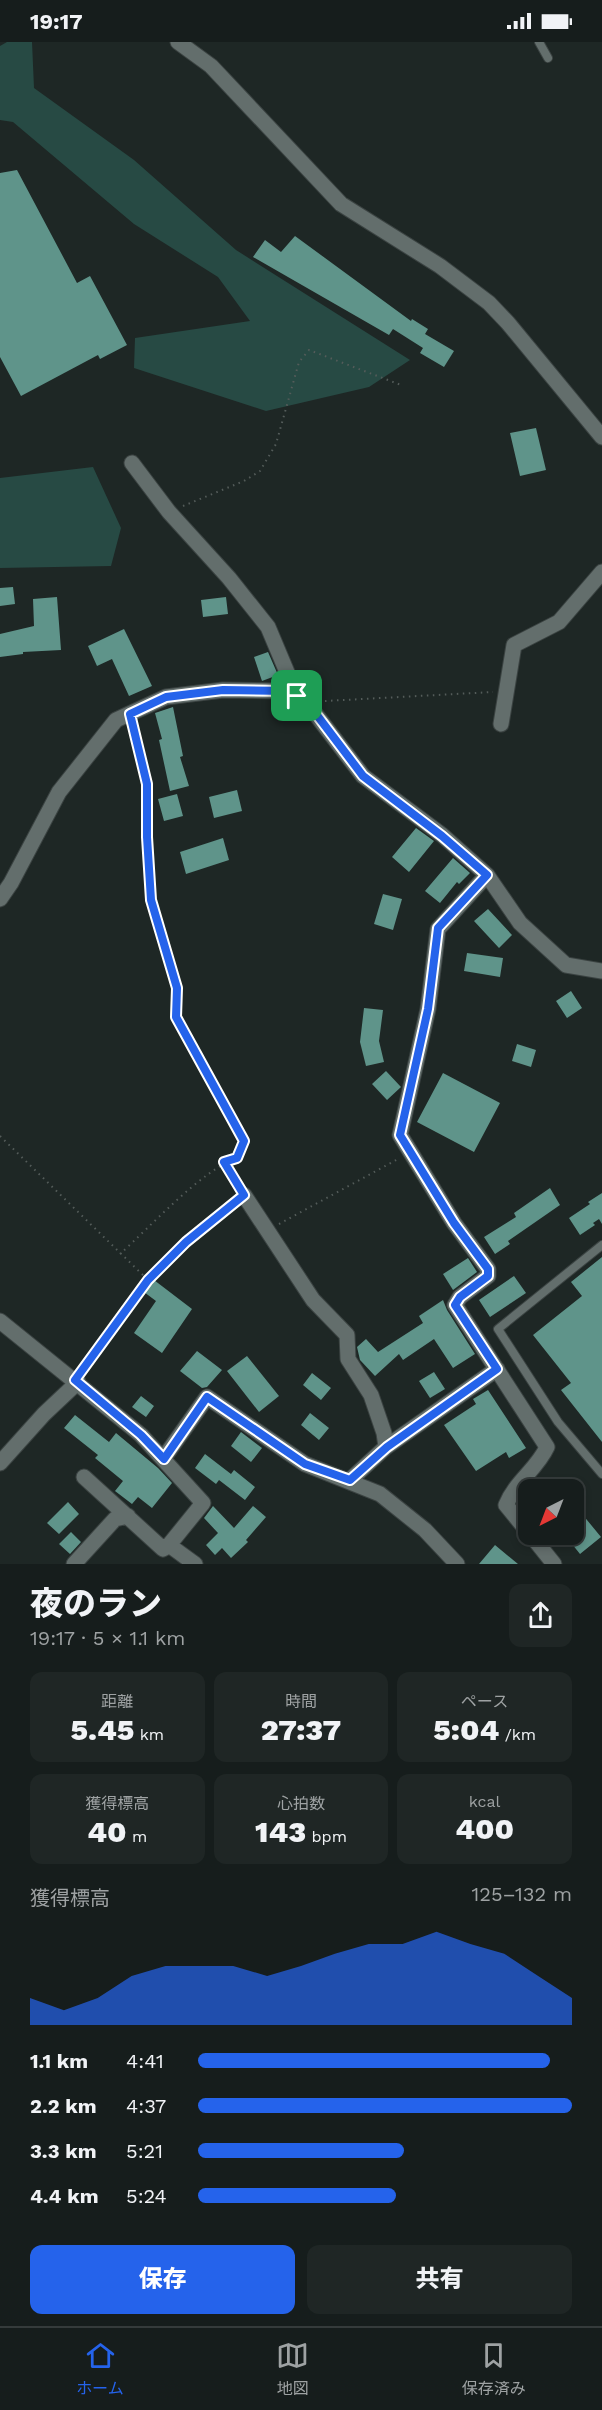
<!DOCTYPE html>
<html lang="ja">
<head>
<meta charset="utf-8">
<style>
  :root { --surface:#161d1c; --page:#1f2625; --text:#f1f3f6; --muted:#9ea2a3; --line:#353b3b; --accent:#2563eb }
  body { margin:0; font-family:"Work Sans","Noto Sans JP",sans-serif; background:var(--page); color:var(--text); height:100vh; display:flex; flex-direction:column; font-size:22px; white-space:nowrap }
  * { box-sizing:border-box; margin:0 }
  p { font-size:20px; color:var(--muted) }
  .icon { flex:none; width:33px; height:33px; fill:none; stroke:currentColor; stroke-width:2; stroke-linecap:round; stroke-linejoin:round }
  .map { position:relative; height:1522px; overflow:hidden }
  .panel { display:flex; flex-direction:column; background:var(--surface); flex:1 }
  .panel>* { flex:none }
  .needle { width:39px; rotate:222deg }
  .buttons { position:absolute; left:518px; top:1437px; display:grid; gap:12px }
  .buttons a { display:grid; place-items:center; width:66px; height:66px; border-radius:12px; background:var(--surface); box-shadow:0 3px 9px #0003,0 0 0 2px var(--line); font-size:30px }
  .pin { position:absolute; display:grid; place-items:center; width:51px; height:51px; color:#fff; margin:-26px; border-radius:12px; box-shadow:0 3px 9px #0006 }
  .round { display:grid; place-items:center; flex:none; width:63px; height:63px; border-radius:12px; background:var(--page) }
  .head { display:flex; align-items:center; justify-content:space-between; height:102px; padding:0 30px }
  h1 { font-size:33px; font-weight:800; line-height:45px }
  .metrics { display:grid; grid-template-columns:repeat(3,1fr); gap:9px; height:102px; padding:6px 30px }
  .metrics div { display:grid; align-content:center; border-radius:12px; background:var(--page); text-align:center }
  .metrics b { font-size:30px; font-weight:800 }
  .metrics small { font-size:16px; font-weight:400 }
  .metrics p { font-size:16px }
  .chart { height:168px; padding:12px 30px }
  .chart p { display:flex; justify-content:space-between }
  .chart svg { width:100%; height:108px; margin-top:6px; fill:var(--accent); opacity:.7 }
  .primary-button { display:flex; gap:12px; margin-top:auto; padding:12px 30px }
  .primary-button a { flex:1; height:69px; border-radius:12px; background:var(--accent); color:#fff; font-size:24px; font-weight:800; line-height:69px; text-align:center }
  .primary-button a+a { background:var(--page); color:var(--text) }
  ul { padding:0 30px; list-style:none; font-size:20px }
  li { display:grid; grid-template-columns:96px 72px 1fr; align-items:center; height:45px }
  li i { height:15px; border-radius:8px; background:var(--accent) }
  .status { display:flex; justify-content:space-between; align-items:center; height:42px; padding:0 30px; background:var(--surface); direction:ltr }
  .status svg { height:16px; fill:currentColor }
  .dock { display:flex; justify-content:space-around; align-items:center; height:84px; border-top:2px solid var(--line); background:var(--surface); font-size:16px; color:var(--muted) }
  .dock a { display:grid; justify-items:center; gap:3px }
  .dock .current { color:var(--accent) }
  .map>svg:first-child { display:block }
  .green { fill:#274a44 }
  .building { fill:#5f948a }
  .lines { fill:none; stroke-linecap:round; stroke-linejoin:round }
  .service-casing { stroke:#3b4342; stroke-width:10 }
  .minor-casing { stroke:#3b4342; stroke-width:17 }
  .path { stroke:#545c5a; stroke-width:2; stroke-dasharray:1.5 4.5; stroke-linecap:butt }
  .service { stroke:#636e6c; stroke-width:8 }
  .minor { stroke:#636e6c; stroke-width:15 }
  .route-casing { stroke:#fff; stroke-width:12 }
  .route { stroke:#2563eb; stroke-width:8 }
</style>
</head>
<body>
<div class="status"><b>19:17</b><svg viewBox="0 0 49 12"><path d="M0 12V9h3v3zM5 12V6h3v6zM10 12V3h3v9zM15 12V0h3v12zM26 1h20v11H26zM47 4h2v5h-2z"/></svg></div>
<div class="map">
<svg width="602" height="1522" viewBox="0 0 602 1522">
  <rect width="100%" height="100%" fill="#1e2725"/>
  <path class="green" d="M7 0H32L34 46 134 118 236 208 410 318 369 345 266 369 134 326 135 296 250 279 218 235 134 182 13 80 0 78V4Z
    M93 425 121 486 111 524 0 526V436Z"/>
  <path class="building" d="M17 128 77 241 90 234 127 303 100 317 98 313 21 354 0 315V131Z
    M295 194 411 279 412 277 428 287 425 292 454 309 444 325 420 311 423 306 393 287 389 293 253 215 265 198 281 210Z
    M536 386 546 428 520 434 510 391Z
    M13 545 15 562 0 564V546Z
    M57 555 61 608 23 610V612L0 615V592L34 584 33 557Z
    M226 555 228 572 203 575 201 558Z
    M124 587 152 644 129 654 112 617 97 624 88 604Z
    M268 610 278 633 262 639 254 615Z
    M173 665 183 714 180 715 189 744 170 749 159 698 162 697 155 671Z
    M237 748 242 769 214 776 209 755Z
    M177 752 183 774 164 779 158 757Z
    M416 786 434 799 409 830 392 815Z
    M223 796 229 818 186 832 180 810Z
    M453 816 470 831 459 842 457 840 440 861 425 849Z
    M383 852 402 857 393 888 374 882Z
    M488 867 512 893 499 906 474 879Z
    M467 911 503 916 500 935 464 929Z
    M571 949 582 966 567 976 556 959Z
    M364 966 383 968 379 999 384 1020 366 1024 360 1000Z
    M517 1002 536 1008 531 1025 512 1019Z
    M386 1029 401 1045 387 1058 372 1042Z
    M443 1031 500 1061 474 1110 417 1080Z
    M550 1146 560 1163 508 1199 510 1202 495 1212 484 1195 516 1175 514 1171Z
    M602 1151V1182L599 1177 593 1181 595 1183 580 1193 569 1176 590 1162 588 1160Z
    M602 1215V1400L561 1348 571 1341 533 1293 582 1254 571 1240Z
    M468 1216 477 1230 453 1248 443 1232Z
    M514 1234 526 1251 490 1275 479 1258Z
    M154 1238 192 1267 162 1311 134 1291 156 1259 144 1250Z
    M443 1258 447 1268 475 1312 453 1326 434 1297 403 1318 399 1312 375 1334 360 1318 357 1305 366 1297 378 1310 423 1281 419 1274Z
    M197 1309 222 1328 207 1345 202 1346 180 1329Z
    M247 1314 279 1354 259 1370 227 1329Z
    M434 1330 445 1347 430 1356 419 1339Z
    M312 1331 331 1346 321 1358 303 1343Z
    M488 1348 526 1406 509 1416 506 1410 476 1429 444 1383 476 1362 473 1357Z
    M141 1354 154 1364 146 1375 132 1365Z
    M310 1371 329 1386 319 1398 301 1383Z
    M75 1373 109 1400 116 1391 158 1426 172 1441 152 1466 138 1455 132 1462 115 1449 123 1439 95 1416 98 1413 64 1386Z
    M241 1390 262 1406 251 1420 231 1404Z
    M205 1412 231 1432 234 1428 255 1445 245 1458 219 1438 216 1442 195 1426Z
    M68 1460 79 1472 59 1492 47 1481Z
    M573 1461 601 1495 580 1512 564 1492H573Z
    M213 1464 234 1486 253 1464 266 1475 246 1498 248 1500 231 1516 222 1506 215 1513 206 1503 218 1491 204 1476Z
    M71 1490 81 1500 70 1512 59 1502Z
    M495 1503 518 1522H479Z"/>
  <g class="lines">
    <g class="service-casing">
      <path id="service" d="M539 0 548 16
        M602 1203 498 1287 558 1380 602 1432"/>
    </g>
    <g class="minor-casing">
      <path id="minor" d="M178 0 211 24 341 162 440 224 489 261 508 281 602 395
        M132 421 169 470 229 536 268 585 297 654
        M501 682 514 603 559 580 602 530
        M487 833 438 887 428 967 400 1093 454 1181 488 1227V1234L460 1255 455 1263 547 1405C537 1427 515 1440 506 1463L528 1490
        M0 857 11 841 59 750 116 678 166 655 223 648 289 649 307 661 363 734 442 793 487 833 520 881 566 923 602 929
        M244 1153 313 1258 347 1293 348 1317 371 1353 384 1391 386 1405 350 1438
        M0 1279 141 1393 203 1461 169 1503 195 1522
        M386 1405 497 1327
        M163 1417 207 1355 305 1422 380 1452 425 1488 457 1522
        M0 1421 44 1372 78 1340
        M84 1435 163 1507 169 1503
        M530 1492 554 1522
        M74 1522 115 1477 128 1474"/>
    </g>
    <path class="path" d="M183 464 244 439 260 429 276 402 299 320 309 308 401 343
      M325 659 493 650
      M0 1094 148 1238 84 1326
      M225 1122 236 1140
      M279 1182 398 1117
      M120 1212C149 1186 203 1127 237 1116L244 1099 176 975 177 946 151 858 147 795V742L134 687
      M148 1238 186 1200 233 1162"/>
    <use href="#service" class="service"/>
    <use href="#minor" class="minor"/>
  </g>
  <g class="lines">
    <g class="route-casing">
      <path id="route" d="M223 648 289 649 307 660 363 734 442 794 487 833 438 886 428 967 400 1093 454 1181 488 1227V1234L460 1255 455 1263 497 1327 387 1405 350 1438 305 1422 207 1355 164 1417 141 1393 75 1338 148 1238 186 1200 244 1153 224 1120 237 1116 244 1099 176 975 177 946 151 858 147 795V742L130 672 166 655Z"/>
    </g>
    <use href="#route" class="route"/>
  </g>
</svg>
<div class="buttons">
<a><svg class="needle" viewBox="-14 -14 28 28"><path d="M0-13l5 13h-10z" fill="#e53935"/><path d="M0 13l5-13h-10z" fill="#9ea2a3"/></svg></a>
</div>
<div class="pin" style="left:297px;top:654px;background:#1e9e55"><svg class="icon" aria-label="arrive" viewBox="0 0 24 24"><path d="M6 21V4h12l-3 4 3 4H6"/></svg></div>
</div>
<section class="panel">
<div class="head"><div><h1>夜のラン</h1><p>19:17 · 5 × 1.1 km</p></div><a class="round"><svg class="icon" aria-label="share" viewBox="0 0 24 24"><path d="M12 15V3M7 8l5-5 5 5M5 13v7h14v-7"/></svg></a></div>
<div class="metrics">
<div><p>距離</p><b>5.45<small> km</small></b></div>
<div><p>時間</p><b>27:37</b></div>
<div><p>ペース</p><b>5:04<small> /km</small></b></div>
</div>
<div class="metrics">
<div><p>獲得標高</p><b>40<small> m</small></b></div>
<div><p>心拍数</p><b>143<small> bpm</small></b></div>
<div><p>kcal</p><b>400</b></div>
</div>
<div class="chart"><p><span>獲得標高</span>125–132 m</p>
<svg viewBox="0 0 160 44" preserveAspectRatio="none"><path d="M0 44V33L10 38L20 33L30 24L40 20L50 20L60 20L70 24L80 20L90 15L100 11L110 11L120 6L130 11L140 15L150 24L160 33V44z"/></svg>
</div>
<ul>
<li><b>1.1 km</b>4:41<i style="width:94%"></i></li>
<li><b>2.2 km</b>4:37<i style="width:100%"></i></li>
<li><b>3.3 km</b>5:21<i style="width:55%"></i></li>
<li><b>4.4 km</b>5:24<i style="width:53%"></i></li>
</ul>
<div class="primary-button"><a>保存</a><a>共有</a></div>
</section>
<nav class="dock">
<a class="current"><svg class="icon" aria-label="home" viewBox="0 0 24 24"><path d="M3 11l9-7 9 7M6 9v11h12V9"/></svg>ホーム</a>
<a><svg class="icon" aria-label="map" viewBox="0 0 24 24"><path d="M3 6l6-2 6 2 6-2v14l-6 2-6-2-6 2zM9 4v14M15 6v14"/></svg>地図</a>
<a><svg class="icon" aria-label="saved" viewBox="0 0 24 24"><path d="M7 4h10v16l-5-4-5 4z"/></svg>保存済み</a>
</nav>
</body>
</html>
